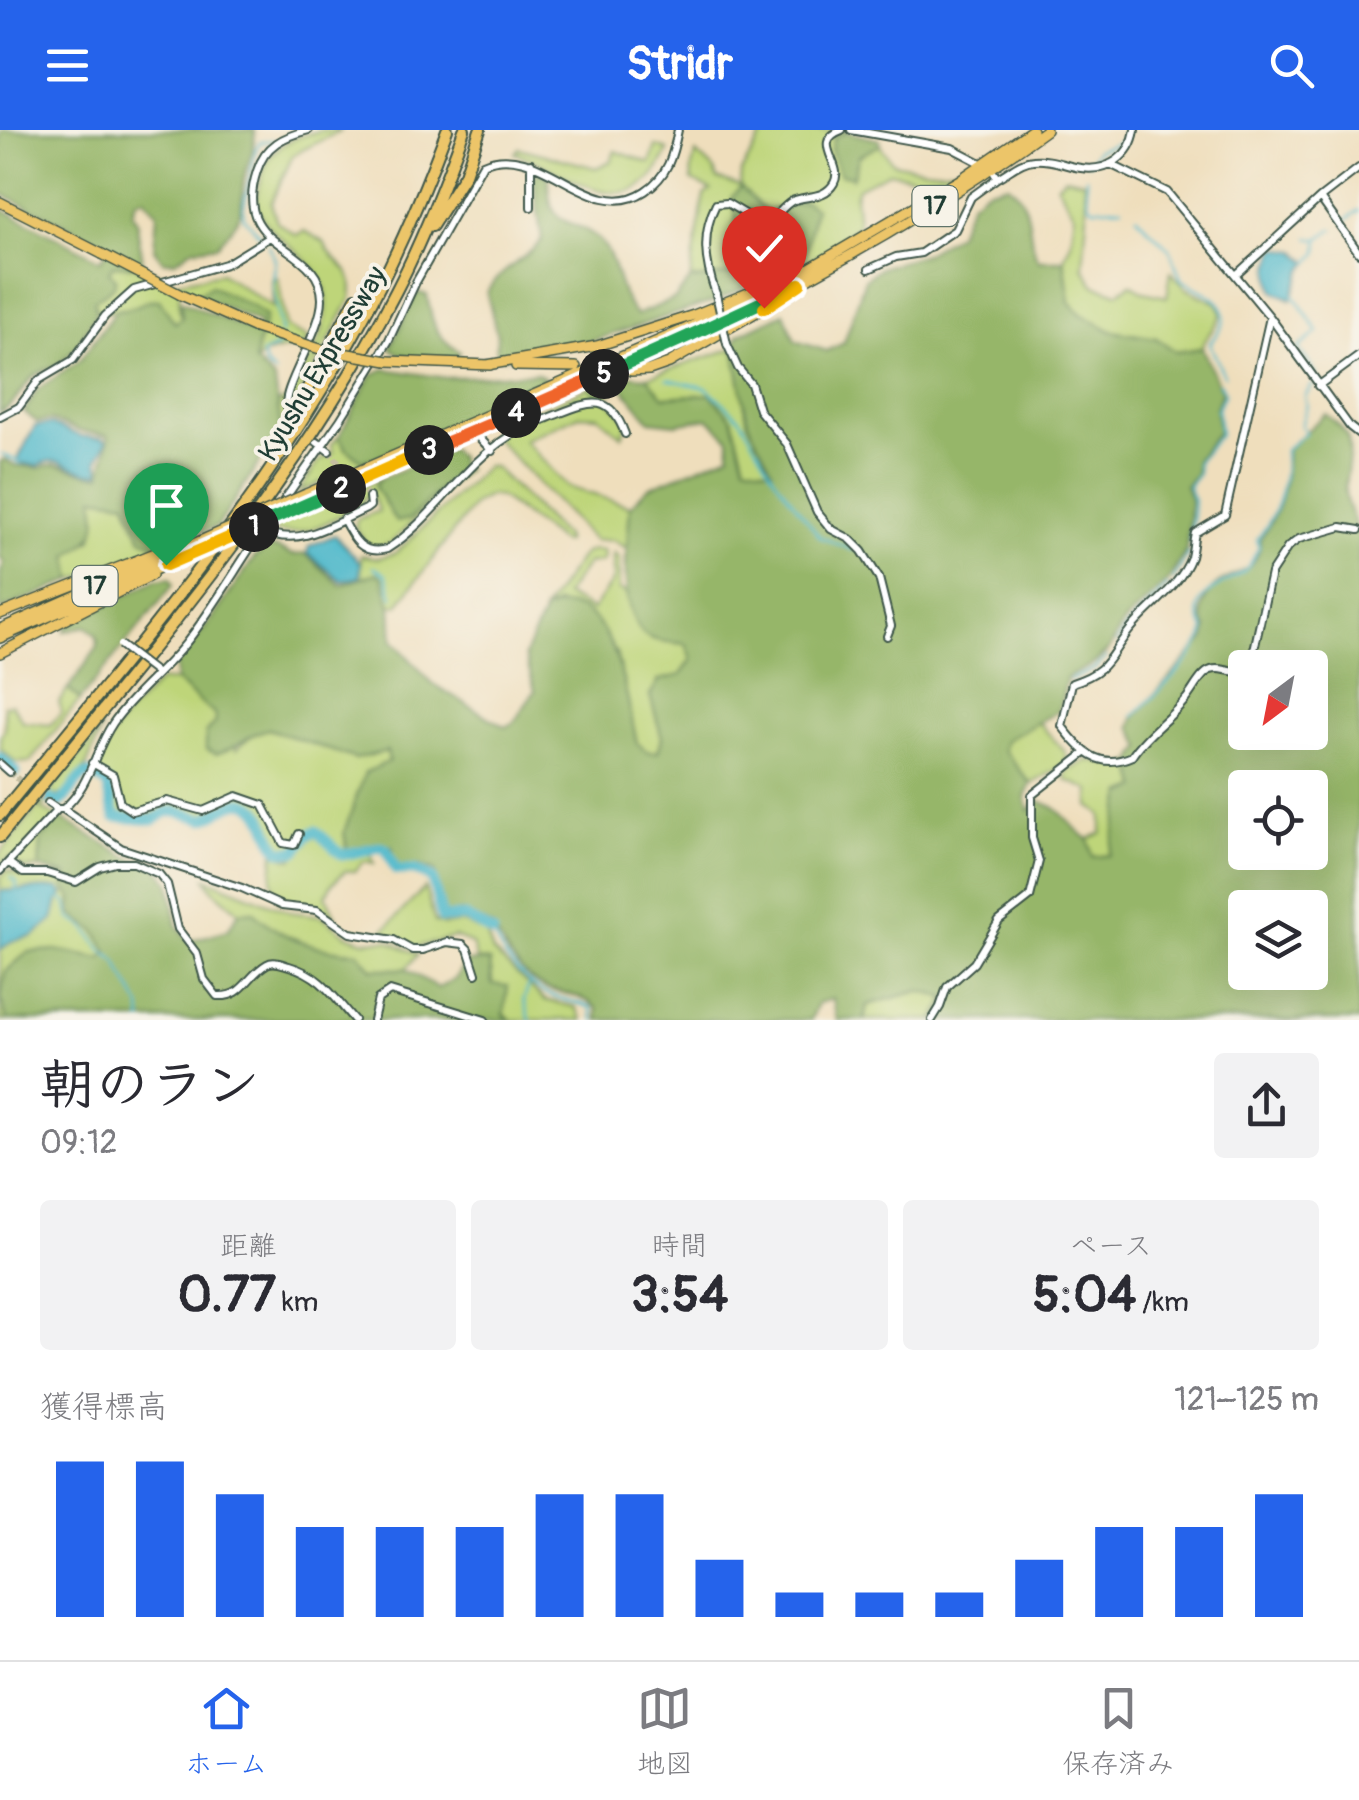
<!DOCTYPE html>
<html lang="ja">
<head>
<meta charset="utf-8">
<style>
  :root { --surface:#fff; --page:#f2f2f3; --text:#2b2b33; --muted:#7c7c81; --line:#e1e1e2; --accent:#2563eb }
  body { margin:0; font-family:Pangolin,"Klee One",sans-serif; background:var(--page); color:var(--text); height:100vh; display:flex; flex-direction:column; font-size:38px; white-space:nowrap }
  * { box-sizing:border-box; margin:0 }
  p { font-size:32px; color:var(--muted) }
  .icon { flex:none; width:55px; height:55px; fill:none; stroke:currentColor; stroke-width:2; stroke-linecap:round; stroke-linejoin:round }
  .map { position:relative; height:890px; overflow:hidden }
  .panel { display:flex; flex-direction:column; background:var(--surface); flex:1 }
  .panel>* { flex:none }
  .needle { width:65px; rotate:212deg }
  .fabs { position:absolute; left:1228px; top:520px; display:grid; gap:20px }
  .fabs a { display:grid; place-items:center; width:100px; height:100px; border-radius:10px; background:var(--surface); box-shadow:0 10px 40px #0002; font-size:50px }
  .pin { position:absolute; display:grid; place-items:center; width:85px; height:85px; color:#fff; margin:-102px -42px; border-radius:50% 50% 50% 0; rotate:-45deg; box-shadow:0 0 10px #0007 }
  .pin .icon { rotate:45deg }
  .km { position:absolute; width:50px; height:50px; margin:-25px; border-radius:50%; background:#222; color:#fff; font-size:28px; line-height:50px; text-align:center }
  .round { display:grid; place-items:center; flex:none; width:105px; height:105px; border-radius:10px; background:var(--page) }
  .summary { display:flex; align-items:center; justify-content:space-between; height:170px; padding:0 40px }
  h1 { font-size:55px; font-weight:700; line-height:75px }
  .metrics { display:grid; grid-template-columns:repeat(3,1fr); gap:15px; height:170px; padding:10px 40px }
  .metrics div { display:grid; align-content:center; border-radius:10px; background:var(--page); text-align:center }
  .metrics b { font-size:50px; font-weight:700 }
  .metrics small { font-size:28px; font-weight:400 }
  .metrics p { font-size:28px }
  .chart { height:280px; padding:20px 40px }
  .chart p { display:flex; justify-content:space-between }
  .chart svg { width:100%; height:180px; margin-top:10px; stroke:var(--accent); stroke-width:6 }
  header { display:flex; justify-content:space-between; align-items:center; height:130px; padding:0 40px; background:var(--accent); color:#fff; font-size:45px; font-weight:700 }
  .tab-bar { display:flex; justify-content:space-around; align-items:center; height:140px; border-top:2px solid var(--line); background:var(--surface); font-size:28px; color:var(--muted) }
  .tab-bar a { display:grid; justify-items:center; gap:5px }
  .tab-bar .active { color:var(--accent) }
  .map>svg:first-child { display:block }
  .green { fill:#bed579; stroke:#6e8956; stroke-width:2.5 }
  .forest { fill:#96b669; stroke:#5a7a4e; stroke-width:2.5; fill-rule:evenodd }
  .water { fill:#4db8ca; stroke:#367a7f; stroke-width:2.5 }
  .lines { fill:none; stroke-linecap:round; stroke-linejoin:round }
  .stream { stroke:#4db8ca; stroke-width:2.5 }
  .river { stroke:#4db8ca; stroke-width:11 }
  .minor-tunnel { stroke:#c5bea1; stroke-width:6; stroke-dasharray:6 3; stroke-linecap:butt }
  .minor-casing { stroke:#3e5548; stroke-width:10 }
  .primary-casing { stroke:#3e5548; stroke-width:12 }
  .motorway-casing { stroke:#3e5548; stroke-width:14 }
  .minor { stroke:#fff; stroke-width:6 }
  .primary { stroke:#ecc569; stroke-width:9 }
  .motorway { stroke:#ecc569; stroke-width:10 }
  .minor-bridge-casing { stroke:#3e5548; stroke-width:10; stroke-linecap:butt }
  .primary-bridge-casing { stroke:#3e5548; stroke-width:12; stroke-linecap:butt }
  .minor-bridge { stroke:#fff; stroke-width:6 }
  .primary-bridge { stroke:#ecc569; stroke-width:9 }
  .split-1-casing { stroke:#fff; stroke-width:20 }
  .split-2-casing { stroke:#fff; stroke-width:20 }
  .split-3-casing { stroke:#fff; stroke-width:20 }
  .split-4-casing { stroke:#fff; stroke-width:20 }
  .split-5-casing { stroke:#fff; stroke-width:20 }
  .split-6-casing { stroke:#fff; stroke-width:20 }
  .split-7-casing { stroke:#fff; stroke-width:20 }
  .split-8-casing { stroke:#fff; stroke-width:20 }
  .split-1 { stroke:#f5b400; stroke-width:12 }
  .split-2 { stroke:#22a559; stroke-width:12 }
  .split-3 { stroke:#f5b400; stroke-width:12 }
  .split-4 { stroke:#f0652b; stroke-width:12 }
  .split-5 { stroke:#f0652b; stroke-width:12 }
  .split-6 { stroke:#22a559; stroke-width:12 }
  .split-7 { stroke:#22a559; stroke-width:12 }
  .split-8 { stroke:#f5b400; stroke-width:12 }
  .labels { text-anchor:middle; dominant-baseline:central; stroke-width:8; stroke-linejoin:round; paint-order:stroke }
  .shield { fill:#f7f3e8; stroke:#60746a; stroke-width:2.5 }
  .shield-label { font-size:25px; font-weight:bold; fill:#1f3d34 }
  .street-label { font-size:28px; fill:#1f3d34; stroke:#f7f3e8 }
</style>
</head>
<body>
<header><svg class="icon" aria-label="menu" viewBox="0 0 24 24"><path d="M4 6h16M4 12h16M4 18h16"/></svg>Stridr<svg class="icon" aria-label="search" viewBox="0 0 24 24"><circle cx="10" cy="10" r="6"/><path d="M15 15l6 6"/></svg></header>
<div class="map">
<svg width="1359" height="890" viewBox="0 0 1359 890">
  <rect width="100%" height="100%" fill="#f7f3e8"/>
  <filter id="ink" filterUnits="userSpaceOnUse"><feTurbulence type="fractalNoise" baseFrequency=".01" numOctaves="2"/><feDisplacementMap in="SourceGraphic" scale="20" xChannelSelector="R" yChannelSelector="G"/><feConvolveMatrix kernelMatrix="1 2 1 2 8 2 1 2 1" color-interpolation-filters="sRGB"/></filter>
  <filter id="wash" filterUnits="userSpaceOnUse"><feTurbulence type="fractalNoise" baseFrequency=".0048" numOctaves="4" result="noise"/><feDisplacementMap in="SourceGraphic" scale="40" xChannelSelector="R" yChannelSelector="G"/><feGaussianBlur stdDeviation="2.25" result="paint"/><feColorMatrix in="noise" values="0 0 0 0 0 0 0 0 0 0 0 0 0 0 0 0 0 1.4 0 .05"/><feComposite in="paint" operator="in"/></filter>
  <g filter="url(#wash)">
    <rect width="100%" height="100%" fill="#efdebc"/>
    <path class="green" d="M322 0H342L293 25 271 73 277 92 296 105 304 101 324 112C334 138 357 134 351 169L281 299 278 273 286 270C304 238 332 202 326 163 321 126 261 108 257 73 256 65 261 51 263 43 270 14 296 7 322 0Z
      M761 0H845L847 2 834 8 852 47 859 26 880 15 893 33C917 37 950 48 968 31L975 35 956 48 935 51 889 42 858 58 855 66 858 95 824 124 803 133 815 78 804 71 770 82 753 71 732 67 736 86 732 144 690 150 704 65 711 60 692 51 691 40 696 23 714 40 717 49 740 56 741 42 762 6Z
      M656 16 668 20C634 103 570 42 515 23L519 18 596 38 611 31 615 21 650 33Z
      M1065 47 1084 51 1087 85 1083 137 1094 155 1118 163 1131 154 1144 162 1167 167 1171 142 1187 159 1217 173 1222 182C1218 198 1205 204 1202 218L1176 222 1156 208 1111 201 1081 184 1070 172 1064 128 1071 112 1075 84 1057 55Z
      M114 135C135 135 154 134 169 153L221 143 273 177 272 148H278L286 197 308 208 305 215 264 224 255 232C256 214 264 203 265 186L211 156 196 165 180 158 179 177 182 188 175 194 151 169 132 181 97 182 94 171 114 155 108 142Z
      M734 218 748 293 773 341 745 334 732 288 664 267 647 247Z
      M591 256 594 265 605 266 628 291 622 306 598 286 579 285 524 310 568 357 630 376 628 419 612 410 594 411 495 308 501 296Z
      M339 306 345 318 361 330 373 329 298 363 319 331 334 322 331 315Z
      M487 336 494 337 564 406 566 412 563 413 500 367 490 365 474 374 398 475 391 476 383 448 361 450V425L378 428 396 423Z
      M460 339H467L391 413 379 417 368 416 355 397 357 389 379 381 372 366 364 368 362 374C337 386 305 410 276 401L275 394 380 349 375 357 410 389Z
      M94 366 126 372 141 408 161 418 73 450 68 426 92 409Z
      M592 420 602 421 604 427 601 432 587 434 565 465 592 480 613 450V423L619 428V460L625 462C642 505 638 507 686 514L692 529 681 545 650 565 662 608 658 622H648L637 614 616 522 558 474 544 480 583 424Z
      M160 551H176L214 584 237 619 255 601 269 599 356 629 387 620 389 631 344 702 347 720H339C316 693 318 695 293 718 263 719 278 696 263 682 257 676 247 674 239 671 204 678 218 693 175 678 155 682 136 693 116 681L110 653 95 643C105 603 132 579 160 551Z
      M68 559 80 570 30 632 16 633 0 619V606L5 599 4 575 12 574 23 592 50 595 62 583 59 572Z
      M1038 592 1066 623V634L1031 654 1003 620 1005 610Z
      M102 598 85 639 63 665 53 666 42 679 60 688 41 710 39 738 24 739 9 728 0 737V724Z
      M1088 630 1118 635 1132 632 1138 658 1123 664 1110 725 1093 728 1088 709 1102 703V685L1090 676V660L1066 650 1067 642Z
      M311 707H320C340 728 342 729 371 723L374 733 364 731 355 741H345L331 755 326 766 336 787C311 771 301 780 280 770L272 751 274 723 292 729Z
      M7 740 22 746 67 745 72 768 71 783 96 801 108 822 101 829 55 820 1 868 7 890H0V820L12 811 33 806 52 790 57 758 0 761V747Z
      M206 748 290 782 322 786 345 804 364 811 387 810 418 824 406 839H372L357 822C322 822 277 807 253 781L239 782 213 760Z
      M425 758 435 792 445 795 461 792 486 803 493 822 545 870 576 877 583 890H511C494 877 492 851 490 831L477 830 472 814 455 807 416 817 382 802Z
      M919 861 947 868 934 890H864L867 875Z"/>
    <path class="forest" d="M3 0H254C257 21 244 36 243 56 242 67 243 78 238 89 233 98 224 107 218 115L192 119 175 131H163L154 119 157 83 144 68 136 71 132 83 138 93C136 109 144 119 142 135H113L109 142 116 148 114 156 94 171 97 182C86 199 77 222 59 233 50 239 41 240 32 248 20 260 17 274 0 282V78L101 130 109 116 0 63V2Z
      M847 2 880 10V15L859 26 853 47 840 44 831 20 834 7Z
      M539 42 549 47C545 109 583 81 607 120 619 142 618 165 636 185L675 169 690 150 732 144 736 86 732 67 741 57 765 81 804 71 815 78 803 133 712 172 576 216 501 228 496 220 497 206 487 162C501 138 525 131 542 110L533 46Z
      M1008 54C1038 76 1024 110 1039 130H1064L1070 172 1081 184 1111 201 1156 208 1176 222 1202 218 1222 262 1216 278 1218 302 1196 330V344L1185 356 1191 369 1186 421 1168 451 1123 493 1110 518 1096 532 1067 548 1059 581 1006 610 1004 620 1031 654 1025 667 1029 681 1037 671C1063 676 1068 696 1088 709L1093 727 1110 725 1123 664 1138 658 1132 632 1142 617 1131 597 1134 588 1205 508 1207 498C1197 483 1203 465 1218 454 1237 440 1261 441 1260 408 1280 383 1287 352 1286 320L1325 284C1359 307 1349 322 1345 357 1344 372 1353 388 1359 402V890H934L947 868 919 861 867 875 864 890H837L833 869 818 873 811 890H598V879C583 864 565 865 546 858 523 850 503 819 493 797L461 782 449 785 440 780 435 741 419 736 403 739 395 734 392 717 380 713 347 720 344 702 365 643 389 631 387 621 356 629 269 599C248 603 239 618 216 624L206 619V603L216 592 214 584 176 551 175 535 212 489 255 427 267 418H277L292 425 306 424 341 455 377 443 383 448 391 476 393 511 433 554 505 597 514 592 535 561 525 525 544 481C613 448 627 571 637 613L648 622H658L662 608 650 565 659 550 681 545 692 529 686 514C672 512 650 513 641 501 617 471 628 413 630 376L648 358 730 324 729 308 708 288 676 294 650 291 622 257 605 266 594 265 591 256 625 245 647 247 664 267 710 264 732 288 745 334 772 340 748 293 734 218 738 205 784 183 795 211 827 221 844 213 865 149 880 138 924 124 957 104 971 72 986 60ZM1245 538H1310V602H1245ZM1245 658H1310V722H1245ZM1245 778H1310V842H1245Z
      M211 156 252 176 265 186C264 203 256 214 255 231L275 251 281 299 218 396 161 418 141 408 126 372 94 367C100 401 97 406 68 426L73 450 0 480V445L4 432 0 428V332L4 329 15 335 40 338C62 327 78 347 101 345 103 330 109 320 108 305L80 301 51 290 37 292 24 282 37 260 80 230 117 179C137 181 143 168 159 170L175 193 182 188 181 171 256 203 259 193 196 165Z
      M417 162 427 165C432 193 435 207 460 222L454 229C434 231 406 231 390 218Z
      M384 239 447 248 537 243 545 248 539 257 373 329 361 330 345 318 339 306 371 246Z
      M450 319 459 327 460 339 410 389 396 392 375 357 380 349Z
      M170 448 173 455 80 570 68 559 98 517 97 506 86 496 65 501 67 495 156 450Z
      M60 688 133 730 155 735 170 753 177 795 189 811 228 800 239 782 253 781C277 807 322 822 358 822L372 839H406L438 858 455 849 466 832 490 831 492 854 508 856 504 885 511 890H7L1 868 5 842 28 822 55 820 101 829 108 822 96 801 71 784 72 768 64 756 67 745 39 738 41 710Z"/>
    <path class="water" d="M1277 118 1297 121 1309 133 1304 138 1291 169 1274 161C1269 146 1269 133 1277 118Z
      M51 294 80 306 103 308 107 311 98 330 100 342C78 348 61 320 38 336L21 333 18 329 35 296Z
      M335 405 361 433 360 447 342 451 307 423 309 416Z
      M57 758 64 764 58 771 53 790 33 806 12 811 0 820V761Z"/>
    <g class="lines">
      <path class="stream" d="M1088 33 1097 20 1121 12 1124 0
        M1086 47 1088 73 1094 78 1122 77
        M1136 86 1170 120 1181 149C1197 161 1231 168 1223 193 1221 201 1213 207 1210 214L1224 246
        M1345 91 1359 80
        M260 105 244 88 243 79 256 19 260 12 273 10
        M1309 108 1319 109 1333 99
        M268 114 275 130 273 157 281 203
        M1309 133 1318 123 1319 109
        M1293 164 1318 202 1298 218 1317 245
        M275 244 265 235 262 224 277 217 279 211
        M667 249 707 258 740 288 774 347 820 407 853 420
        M2 324 21 333
        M1190 414 1194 371 1188 356 1198 344 1197 332 1220 304 1217 279 1225 263 1219 253
        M374 437 386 445 393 467
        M1173 450 1189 422
        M1117 513 1125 499 1168 456
        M1070 550 1094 539 1107 527
        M1133 587C1155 564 1197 529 1205 499 1181 462 1229 455 1246 439 1252 433 1255 424 1259 417L1257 409C1278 384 1286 352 1285 320L1306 302 1301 296 1307 275 1305 266 1313 254
        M11 748 17 753 16 760
        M60 768 66 772 70 788 85 797 103 821 115 830 141 877 142 890
        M493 803C501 827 529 858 553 866 566 871 580 872 592 878L594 890
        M529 854 524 869 530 890"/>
      <path class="river" d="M0 628 16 642
        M50 669 59 673C72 666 75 647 89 644L107 653 115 687 154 690 166 682 175 681 204 689C214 686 223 677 233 674 267 664 265 708 281 721H296L308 705 316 701 342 725 380 717 386 719 396 740H415L432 748 442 788 465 787 493 803"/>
    </g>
  </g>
  <g filter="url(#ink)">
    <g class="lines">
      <path class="minor-tunnel" d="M329 321 369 367
        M9 642 48 673"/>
      <g class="minor-casing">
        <path id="minor" d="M851 0 952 18 979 32
          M1110 34 1167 62 1270 187 1350 297 1359 304
          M994 43 997 48C1009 42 1020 31 1033 30 1051 28 1065 36 1081 38 1108 42 1131 26 1135 0
          M1320 68 1359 123
          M531 77V33
          M869 139 896 127 921 123 955 100 971 67 997 48
          M1236 145 1320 68 1359 38
          M716 164C705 133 701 104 716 74L727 73 762 94C776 91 780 78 792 71 807 65 825 69 834 53 845 34 809 12 842 0
          M1270 187 1225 385 1195 403C1193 411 1193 419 1191 427 1179 458 1149 476 1129 501 1107 529 1109 541 1072 553L1062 596C1080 620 1099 641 1132 626 1147 603 1169 590 1186 569 1193 561 1201 543 1211 540 1227 534 1233 553 1252 529L1271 443 1288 417 1299 409 1341 397 1359 400
          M727 214 738 238 751 254 759 280 787 314 817 382 831 399 850 409 862 421 879 448 891 496 887 506
          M1318 256 1359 226
          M287 277C280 261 322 201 322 169 321 111 230 123 257 41 265 15 284 6 309 0
          M0 287 19 277 39 250 73 230 105 186 134 160 226 134 270 107
          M473 301 492 321
          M317 312 329 321
          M282 373 340 290 388 212 416 152 483 34C540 8 591 97 645 61 668 46 673 25 678 0
          M343 389C353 409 362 426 387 419 433 390 462 336 508 307 524 297 541 291 558 284 593 270 610 264 625 304
          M262 400C298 419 333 394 366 379L370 376 369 367
          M92 633 113 645 120 673 132 681 167 671 203 681 237 666 263 675 283 713 294 715 299 704
          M0 634 9 642
          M48 673 57 679H63C90 657 94 621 113 593 133 564 164 541 186 513 216 475 240 431 268 392
          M63 679 121 718 242 758 282 776 317 780 350 803 394 810 412 820H423L447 812 463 814 468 819 476 844
          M9 733 23 743H47L76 752 100 737 115 733H134L159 744 167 754 178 799 197 824 204 849 217 866C244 868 246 846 267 834 274 830 282 834 289 836 321 845 333 866 354 890
          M0 741 57 680
          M373 890 378 869 390 861 485 890
          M932 890 940 877 947 857 974 833 999 791 1030 767 1039 731 1032 708V665L1084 624"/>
      </g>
      <g class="primary-casing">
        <path id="primary" d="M0 72 102 124
          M181 165 255 198
          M388 231 490 235
          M487 235 597 216 694 185 758 159
          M516 236 576 237
          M631 241 649 240 669 233 772 173
          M306 364 683 200 798 145 958 51 1032 0
          M297 378 733 187C843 133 947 72 1046 0
          M0 484 163 420 175 422
          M0 499 191 415
          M0 508 184 427
          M0 523 152 445"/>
      </g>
      <g class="motorway-casing">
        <path id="motorway" d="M432 96 465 44 480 0
          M274 321 356 168
          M0 685C130 526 266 369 363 188 396 128 423 64 447 0
          M0 707C140 532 293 361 396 161 423 109 444 55 464 0"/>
      </g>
      <use href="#minor" class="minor"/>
      <use href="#primary" class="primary"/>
      <use href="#motorway" class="motorway"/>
      <g class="minor-bridge-casing">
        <path id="minor-bridge" d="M716 164 727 214
          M120 515 155 542"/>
      </g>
      <g class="primary-bridge-casing">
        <path id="primary-bridge" d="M102 124 181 165
          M255 198 320 219 388 231
          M191 415 306 364
          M184 427 297 378"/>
      </g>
      <use href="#minor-bridge" class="minor-bridge"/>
      <use href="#primary-bridge" class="primary-bridge"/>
    </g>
  </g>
  <g class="lines" filter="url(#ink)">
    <g class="split-1-casing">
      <path id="split-1" d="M166 435 254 397"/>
    </g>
    <g class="split-2-casing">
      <path id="split-2" d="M254 397 341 359"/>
    </g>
    <g class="split-3-casing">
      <path id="split-3" d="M341 359 429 320"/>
    </g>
    <g class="split-4-casing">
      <path id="split-4" d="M429 320 516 283"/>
    </g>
    <g class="split-5-casing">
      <path id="split-5" d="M516 283 604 244"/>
    </g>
    <g class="split-6-casing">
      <path id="split-6" d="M604 244 691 205"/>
    </g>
    <g class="split-7-casing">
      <path id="split-7" d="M691 205 777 165"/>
    </g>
    <g class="split-8-casing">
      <path id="split-8" d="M764 178 800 154 777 165"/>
    </g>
    <use href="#split-1" class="split-1"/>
    <use href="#split-2" class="split-2"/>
    <use href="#split-3" class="split-3"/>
    <use href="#split-4" class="split-4"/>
    <use href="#split-5" class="split-5"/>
    <use href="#split-6" class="split-6"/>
    <use href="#split-7" class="split-7"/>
    <use href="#split-8" class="split-8"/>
  </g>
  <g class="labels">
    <g class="shield">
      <rect x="912.5" y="56" width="45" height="40" rx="8"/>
      <rect x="72.5" y="436" width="45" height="40" rx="8"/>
    </g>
    <g class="shield-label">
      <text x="935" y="76">17</text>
      <text x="95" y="456">17</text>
    </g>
    <g class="street-label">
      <text transform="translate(323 234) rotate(-59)">Kyushu Expressway</text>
    </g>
  </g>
</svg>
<div class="fabs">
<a><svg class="needle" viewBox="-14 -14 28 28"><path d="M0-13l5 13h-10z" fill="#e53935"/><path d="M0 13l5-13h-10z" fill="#7c7c81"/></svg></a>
<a><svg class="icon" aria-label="locate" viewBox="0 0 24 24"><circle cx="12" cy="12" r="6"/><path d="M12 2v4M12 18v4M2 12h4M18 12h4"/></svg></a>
<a><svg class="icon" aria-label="layers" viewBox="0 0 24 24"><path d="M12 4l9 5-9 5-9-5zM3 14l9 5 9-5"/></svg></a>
</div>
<div class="pin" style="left:166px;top:435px;background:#1e9e55"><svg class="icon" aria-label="arrive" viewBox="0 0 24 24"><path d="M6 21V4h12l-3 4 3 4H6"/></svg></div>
<div class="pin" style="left:764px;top:178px;background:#d93025"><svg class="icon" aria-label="check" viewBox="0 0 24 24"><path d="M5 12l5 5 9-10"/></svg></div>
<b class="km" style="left:254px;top:397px">1</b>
<b class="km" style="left:341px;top:359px">2</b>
<b class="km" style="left:429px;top:320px">3</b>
<b class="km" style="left:516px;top:283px">4</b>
<b class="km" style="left:604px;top:244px">5</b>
</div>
<section class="panel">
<div class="summary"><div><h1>朝のラン</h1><p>09:12</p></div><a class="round"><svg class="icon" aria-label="share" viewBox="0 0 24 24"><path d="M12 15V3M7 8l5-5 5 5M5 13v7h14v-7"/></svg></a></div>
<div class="metrics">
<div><p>距離</p><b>0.77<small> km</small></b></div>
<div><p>時間</p><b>3:54</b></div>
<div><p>ペース</p><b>5:04<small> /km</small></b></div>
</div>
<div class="chart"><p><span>獲得標高</span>121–125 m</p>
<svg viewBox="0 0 160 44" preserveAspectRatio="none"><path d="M5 44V6M15 44V6M25 44V14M35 44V22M45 44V22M55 44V22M65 44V14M75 44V14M85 44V30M95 44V38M105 44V38M115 44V38M125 44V30M135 44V22M145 44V22M155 44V14"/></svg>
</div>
</section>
<nav class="tab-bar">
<a class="active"><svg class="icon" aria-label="home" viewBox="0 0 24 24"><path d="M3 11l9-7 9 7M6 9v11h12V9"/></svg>ホーム</a>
<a><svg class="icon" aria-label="map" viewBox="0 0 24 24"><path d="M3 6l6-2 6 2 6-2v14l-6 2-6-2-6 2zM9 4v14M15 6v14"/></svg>地図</a>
<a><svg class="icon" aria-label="saved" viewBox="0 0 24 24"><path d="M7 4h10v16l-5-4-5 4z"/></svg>保存済み</a>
</nav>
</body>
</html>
